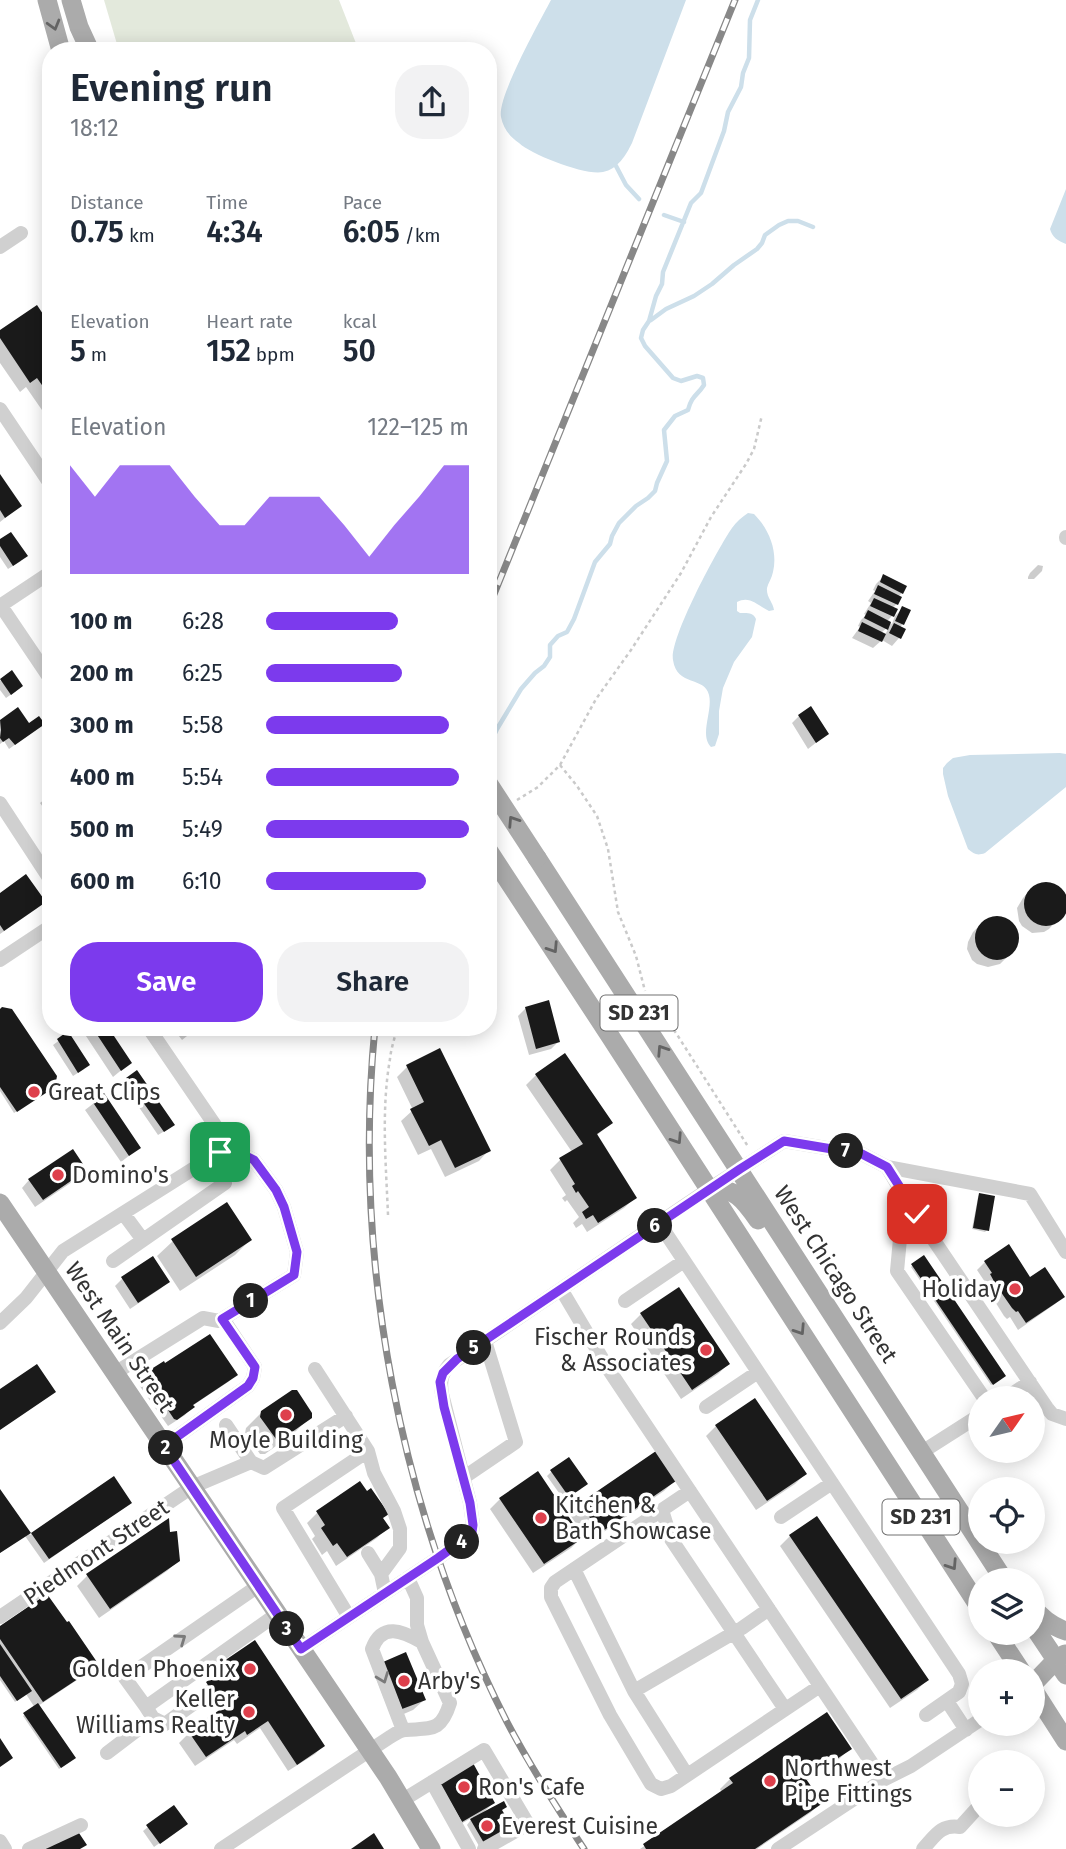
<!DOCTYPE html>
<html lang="en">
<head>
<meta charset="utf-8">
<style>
  :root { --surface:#fff; --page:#f2f2f3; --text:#1f2937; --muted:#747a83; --accent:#7c3aed }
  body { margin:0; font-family:"Fira Sans",sans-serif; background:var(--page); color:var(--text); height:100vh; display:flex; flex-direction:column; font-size:26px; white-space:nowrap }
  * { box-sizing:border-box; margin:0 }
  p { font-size:23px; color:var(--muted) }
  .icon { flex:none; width:38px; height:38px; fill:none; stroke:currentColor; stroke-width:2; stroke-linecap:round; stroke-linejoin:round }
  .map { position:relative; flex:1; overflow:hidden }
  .panel { position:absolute; left:42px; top:42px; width:455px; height:994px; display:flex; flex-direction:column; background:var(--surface); border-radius:28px; box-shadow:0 4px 18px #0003 }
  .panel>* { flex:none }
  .needle { width:46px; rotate:56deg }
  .tools { position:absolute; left:968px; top:1386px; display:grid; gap:14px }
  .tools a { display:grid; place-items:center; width:77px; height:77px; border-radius:50%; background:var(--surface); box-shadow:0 4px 18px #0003; font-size:35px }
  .pin { position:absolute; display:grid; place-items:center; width:60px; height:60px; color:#fff; margin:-30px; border-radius:14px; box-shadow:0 4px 10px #0006 }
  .km { position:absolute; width:35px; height:35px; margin:-18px; border-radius:50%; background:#222; color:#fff; font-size:19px; line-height:35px; text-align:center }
  .round { display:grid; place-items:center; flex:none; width:74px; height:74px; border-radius:28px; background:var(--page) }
  .headline { display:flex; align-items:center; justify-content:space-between; height:119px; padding:0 28px }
  h1 { font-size:38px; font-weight:600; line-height:52px }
  .figures { display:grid; grid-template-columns:repeat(3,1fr); gap:10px; height:119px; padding:7px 28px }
  .figures div { display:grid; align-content:center }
  .figures b { font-size:30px; font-weight:600 }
  .figures small { font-size:19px; font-weight:400 }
  .figures p { font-size:19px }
  .chart { height:196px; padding:14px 28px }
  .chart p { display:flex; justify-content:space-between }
  .chart svg { width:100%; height:126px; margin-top:7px; fill:var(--accent); opacity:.7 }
  .cta { display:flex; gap:14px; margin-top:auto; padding:14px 28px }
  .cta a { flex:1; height:80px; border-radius:28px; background:var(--accent); color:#fff; font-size:28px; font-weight:600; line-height:80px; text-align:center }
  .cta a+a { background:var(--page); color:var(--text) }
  ul { padding:0 28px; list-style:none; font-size:23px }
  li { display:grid; grid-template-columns:112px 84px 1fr; align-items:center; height:52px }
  li i { height:18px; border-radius:9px; background:var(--accent) }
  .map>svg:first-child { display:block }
  .green { fill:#e3e9dc }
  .water { fill:#cddfea }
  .shadow { fill:#0003; fill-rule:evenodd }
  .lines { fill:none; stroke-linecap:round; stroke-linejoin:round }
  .stream { stroke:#cddfea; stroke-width:4.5 }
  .building { fill:#1a1a1a }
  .path { stroke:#cacaca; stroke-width:2.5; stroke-dasharray:3.5 3.5; stroke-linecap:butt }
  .minor { stroke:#d0d0d0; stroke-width:14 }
  .major { stroke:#ababab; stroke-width:19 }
  .rail-casing { stroke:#888; stroke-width:7 }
  .rail { stroke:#fff; stroke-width:4.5; stroke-dasharray:13; stroke-linecap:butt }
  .major-bridge { stroke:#ababab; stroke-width:19 }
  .oneway { stroke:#636363 }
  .oneway2 { stroke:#7a7a7a }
  .route-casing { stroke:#fff; stroke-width:14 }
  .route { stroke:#7c3aed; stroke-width:9 }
  .poi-dot { fill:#de404c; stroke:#fff; stroke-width:2.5 }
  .labels { text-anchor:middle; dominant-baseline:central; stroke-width:7; stroke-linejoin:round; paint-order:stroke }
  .shield { fill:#fff; stroke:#707070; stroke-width:2 }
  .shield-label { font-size:21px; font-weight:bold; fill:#333 }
  .poi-label { font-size:23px; fill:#333; stroke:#fff; text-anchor:start }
  .street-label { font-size:23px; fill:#333; stroke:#fff }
</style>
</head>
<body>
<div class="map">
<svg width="1066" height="1849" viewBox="0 0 1066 1849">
  <rect width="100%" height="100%" fill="#fff"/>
  <path class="green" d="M104 0H339L359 51H119Z"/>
  <path class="water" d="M551 0H686L632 143C626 155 618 169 603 172 586 176 532 155 519 143 510 137 503 128 501 117 497 97 540 21 551 0Z
    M1066 189V244C1058 241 1052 237 1050 229Z
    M748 513 754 514C769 529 778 551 773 572 772 578 768 583 767 588 766 597 773 602 774 610L769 611C758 606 750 595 737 602V611L740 613C747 613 753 612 756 619L752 637 734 662 723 688 719 711V734L715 746 711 747C699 735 713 711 709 695 705 676 677 687 673 660 669 639 718 548 732 528 736 522 742 517 748 513Z
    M1060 753 1066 754V787L985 853C977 856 974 854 968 849L948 796 943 774V768L947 763 953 758 970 755Z"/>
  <path class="shadow" d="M51 329V409L44 413 26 387 20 392 0 363V333Z
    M0 477 20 506 0 522Z
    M0 541 21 561 8 569 0 557Z
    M1038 565 1043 566 1042 571 1034 579H1028V577L1030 573Z
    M884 576 902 593 898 597 897 604 892 608V616L887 621 892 624 895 616 903 608V624L899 628V638L892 646 882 640 873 648 852 638 860 627 858 626 861 620 866 615 864 614 871 603 868 601 875 591 873 590 876 584ZM890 625 885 635 881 633Z
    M12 673 16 691 6 698 0 690V681Z
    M17 710 28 726 38 728 9 749 4 741 0 744V722Z
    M799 716 827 734 808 749 792 723Z
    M50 795 51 796V818L40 803Z
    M1050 884 1063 892 1066 901V910L1049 929 1044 932 1032 933 1022 926 1019 921 1017 908 1023 898 1031 889 1038 885Z
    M0 895 43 902 36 909 0 934Z
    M995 917 1006 919 1010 922 1016 932 1017 937 1016 945 1013 951 1000 964 988 967 977 964 972 960 967 949 968 942 973 932 982 923 988 919Z
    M526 1008 558 1042 551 1049 529 1055 518 1016Z
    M0 1011 51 1088 14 1113 0 1091Z
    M80 1027H106L130 1063 113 1077Z
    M172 1027H196L197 1028 182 1040Z
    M68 1034 84 1069 73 1076 53 1045Z
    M407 1067 489 1150 479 1161 445 1177 431 1149 418 1155 401 1121 413 1110 397 1077Z
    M536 1075 611 1123 596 1136 635 1198 624 1208 587 1232 582 1224 576 1228 573 1223 579 1217 567 1200 565 1202 562 1198 566 1195 550 1170 560 1160 572 1152 526 1085Z
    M127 1079 168 1129 158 1135 123 1084Z
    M103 1096 139 1148 121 1162 85 1110Z
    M85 1170 78 1178 35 1207 22 1188 29 1180Z
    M979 1195 987 1230 985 1232 972 1229 978 1197Z
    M250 1240 235 1255 180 1291 157 1256 173 1241Z
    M1008 1247 1030 1279 1063 1297 1055 1304 1018 1330 1010 1317 1007 1319 1004 1316 989 1292 984 1283 985 1282 977 1270 985 1262Z
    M913 1265 1002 1377 991 1385 911 1267Z
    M123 1278 168 1282 160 1289 130 1309 115 1286Z
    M641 1314 728 1364 718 1374 681 1399 631 1324Z
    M146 1375H235L228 1382 192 1406 185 1415 168 1426 139 1385 138 1382Z
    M262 1412 310 1417 294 1433 265 1454H260L245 1433 246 1428Z
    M716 1426 805 1474 795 1484 756 1510 706 1436Z
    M655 1454 674 1481 664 1491 589 1542 570 1515 581 1505Z
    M552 1471 581 1489 564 1500 547 1476Z
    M113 1478 125 1507 44 1563 25 1536 0 1553V1492L30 1535Z
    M360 1484 387 1527 377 1538 336 1566 327 1551 322 1555 312 1539 315 1536 307 1523 317 1513Z
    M500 1499 581 1538 571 1548 533 1573 490 1509Z
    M169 1533 178 1561 167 1571 99 1618 77 1586 87 1576Z
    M790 1536 927 1680 917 1690 890 1708 780 1546Z
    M66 1625 97 1664 89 1672 38 1706 72 1760 59 1769 23 1716 35 1708 26 1694 15 1702 0 1680V1628Z
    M255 1642 323 1746 315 1754 288 1771 260 1728 237 1744 234 1740 195 1766 179 1743 190 1732 232 1704 226 1696 210 1707 199 1691 221 1674 217 1670 225 1663Z
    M384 1663 424 1700 413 1710 392 1719 374 1673Z
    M849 1749 839 1759 806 1781 821 1803 810 1813 757 1849H640L722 1793 720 1789 730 1779Z
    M433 1791 493 1803 483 1813 501 1811 503 1815 495 1821 501 1832 479 1846 467 1825 473 1817 454 1828Z
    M148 1827 181 1828 154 1847 143 1831Z"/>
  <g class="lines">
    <path class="stream" d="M616 166 626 185 639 199
      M664 215 684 222
      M651 320 666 309 694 296 712 284 734 265 757 249 762 243 765 235 779 225 788 221H798L813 227
      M488 748 497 729 521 689 535 673 544 666 550 657V645L558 636 567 632 574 619 595 562 610 544 612 536 619 523 636 506 648 498 655 491 657 483 667 461 664 430 675 416 688 410C692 395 697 396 704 385L703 378 697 376 681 381 673 378 645 346 641 338 643 330 649 321 656 296 662 284 663 272 691 203 701 193 724 131 728 112 741 87 743 73 749 58 750 20 758 0"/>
  </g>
  <path class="building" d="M37 305 51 326V398L37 378 30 383 0 338V330Z
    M0 474 22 506 5 518 0 510Z
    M11 532 28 556 13 566 0 546V539Z
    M883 574 907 586 903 594 880 582Z
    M878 585 902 597 898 605 874 594Z
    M874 598 898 609 894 617 870 606Z
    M902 606 911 610 904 625 895 621Z
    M868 610 891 622 888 630 864 618Z
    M862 622 886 634 882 642 858 631Z
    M894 623 906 629 901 639 889 633Z
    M12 670 23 686 11 695 0 679Z
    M811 706 829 734 816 743 798 715Z
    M18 707 29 723 39 716 45 724 15 745 9 738 3 742 0 738 1 730 0 720Z
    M26 874 46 902 4 931 0 925V893Z
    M1024 904a22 22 0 1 1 44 0a22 22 0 1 1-44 0Z
    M975 938a22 22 0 1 1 44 0a22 22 0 1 1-44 0Z
    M549 1000 560 1042 536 1049 525 1007Z
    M2 1007 12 1009 57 1076 55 1087 17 1112 0 1087V1009Z
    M92 1027H108L132 1063 121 1071Z
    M68 1031 90 1065 78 1073 57 1039Z
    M440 1048 491 1151 455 1168 441 1140 429 1146 410 1109 424 1102 406 1065Z
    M565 1053 613 1123 597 1134 637 1198 598 1223 593 1215 586 1219 582 1212 589 1207 578 1191 576 1193 572 1186 575 1184 559 1158 583 1144 535 1074Z
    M137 1070 175 1125 164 1132 126 1078Z
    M104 1093 141 1148 129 1156 92 1101Z
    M73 1149 87 1170 43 1200 28 1179Z
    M979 1193 995 1196 989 1231 973 1228Z
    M227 1202 252 1240 196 1277 171 1239Z
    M1009 1244 1030 1277 1045 1267 1065 1297 1026 1323 1018 1311 1016 1312 1012 1308 996 1285 990 1274 992 1273 984 1261Z
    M924 1255 1006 1376 993 1385 911 1264Z
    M153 1256 170 1282 138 1303 121 1277Z
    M679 1287 730 1364 692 1390 640 1313Z
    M210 1334 238 1375 193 1405 195 1407 177 1420 174 1419 146 1377 145 1373 164 1361 165 1363Z
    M37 1364 56 1392 0 1430V1389Z
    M292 1390H297L312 1413V1418L282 1439H276L260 1417 261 1411Z
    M755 1398 807 1474 767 1501 715 1425Z
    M656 1451 676 1481 600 1533 580 1503Z
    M569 1457 588 1484 569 1497 550 1470Z
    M538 1471 583 1538 544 1564 499 1498Z
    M114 1476 132 1503 49 1559 31 1533Z
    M360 1481 367 1491 371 1488 389 1514 383 1518 390 1528 347 1557 337 1543 333 1546 321 1528 325 1525 316 1511Z
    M0 1489 31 1533 0 1553Z
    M817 1516 929 1680 901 1699 789 1535Z
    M169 1518 170 1532 177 1531 180 1561 110 1609 86 1574Z
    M47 1594 67 1622 69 1621 99 1665 43 1702 0 1639V1626Z
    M255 1640 325 1746 297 1765 268 1721 247 1735 245 1731 206 1757 188 1731 239 1697 234 1690 218 1701 206 1682 228 1667 224 1661Z
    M0 1644 32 1691 17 1701 0 1676Z
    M406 1652 426 1700 402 1709 383 1662Z
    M38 1703 76 1758 61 1768 23 1713Z
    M827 1712 852 1749 806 1779 823 1803 755 1849H646L643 1844 733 1783 729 1778Z
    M0 1738 13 1758 0 1767Z
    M473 1763 495 1803 462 1822 439 1782Z
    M504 1801 507 1807 502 1810 505 1815 497 1820 504 1832 484 1843 470 1819Z
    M174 1805 188 1824 160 1844 146 1825Z
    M77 1830 87 1845 80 1849H34Z
    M374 1833 384 1849H351Z"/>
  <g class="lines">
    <path class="path" d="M560 765 577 786 597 816 608 849 618 912 636 956 645 991
      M517 800 538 787 560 765 596 699 631 650 681 573 711 517 746 464 754 449 762 415
      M488 830 495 822
      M649 996 676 1033 749 1148
      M388 1215C386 1164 381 1110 390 1059 391 1048 395 1038 397 1027"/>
    <path class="minor" d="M0 247 21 233
      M0 409 51 485
      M1066 537V538
      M0 606 51 572
      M1 606 51 680
      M0 803 51 881
      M0 960 51 926
      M148 1027 221 1134 224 1145
      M887 1167 904 1196 1047 1408 1052 1414 1066 1419
      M904 1196 897 1271 984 1398
      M123 1213 143 1240
      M659 1223 959 1674 962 1684 959 1692 926 1715
      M113 1261 225 1183 210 1158
      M561 1289 609 1370 883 1780
      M625 1301 684 1261
      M0 1323 26 1298 63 1251 220 1152 224 1145
      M315 1369 368 1451 283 1508 349 1617
      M115 1373 203 1318 219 1321 294 1275 297 1252 284 1207 276 1190 254 1160 224 1145
      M1006 1398 1030 1382
      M706 1407 758 1372
      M164 1446 248 1386 253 1378 255 1367 223 1319
      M368 1451 374 1473 394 1511 400 1529V1548L381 1574 385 1593
      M922 1452 980 1415
      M251 1462 264 1468 346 1416
      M463 1478 516 1442 485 1341
      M690 1491 555 1582 551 1588V1597L610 1715 651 1784 661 1789 671 1786 820 1686
      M662 1510 671 1539 785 1709
      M781 1517 832 1483
      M368 1553 381 1574
      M574 1569 634 1691 687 1775
      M258 1586 125 1678 146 1707 277 1614
      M0 1617 192 1487 251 1462 226 1425
      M301 1649 438 1558 467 1537 472 1532 473 1525 470 1503 442 1394C440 1382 441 1375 449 1365L709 1189 784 1141 862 1154 887 1167 1030 1194 1066 1252
      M634 1691 742 1628 769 1609
      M947 1701 966 1730
      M146 1707 153 1718 165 1724 200 1699
      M403 1730 372 1649C382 1622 402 1631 422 1642
      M107 1753 153 1718
      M432 1782 469 1849
      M403 1800 484 1750 528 1824 484 1849
      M0 1841 5 1849
      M29 1849 81 1825
      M221 1849 390 1737C395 1734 400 1730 406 1730 432 1728 441 1732 450 1703L422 1642 417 1625V1598L408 1578
      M778 1849 883 1780 911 1766 980 1720
      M923 1849C935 1836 941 1824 960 1827L980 1805"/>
    <path class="major" d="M47 0 61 51
      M71 0 79 27 90 51
      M488 850 610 1036 980 1608
      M537 858C694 1098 847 1340 1004 1580
      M709 1189C735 1187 744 1200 758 1220
      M0 1203 388 1777 431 1849
      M1032 1606C1041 1618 1051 1626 1066 1631
      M1032 1624 1066 1675
      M996 1633 1021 1671
      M1032 1685 1056 1660 1065 1654
      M1032 1688 1066 1741"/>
    <g class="rail-casing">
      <path id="rail" d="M488 609 735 0
        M375 1027C352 1262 400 1512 507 1722 530 1766 557 1808 584 1849"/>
    </g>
    <use href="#rail" class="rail"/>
    <path class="major-bridge" d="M488 783 537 858"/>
  </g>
  <defs><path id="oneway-chevron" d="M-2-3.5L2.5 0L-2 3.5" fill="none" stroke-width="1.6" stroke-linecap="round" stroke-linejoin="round" transform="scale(1.75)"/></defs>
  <g class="oneway">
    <use href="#oneway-chevron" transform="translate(54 25) rotate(74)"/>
    <use href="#oneway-chevron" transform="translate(513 821) rotate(-123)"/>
    <use href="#oneway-chevron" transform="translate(553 948) rotate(57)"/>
    <use href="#oneway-chevron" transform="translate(662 1050) rotate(-123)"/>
    <use href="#oneway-chevron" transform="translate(677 1139) rotate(57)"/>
    <use href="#oneway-chevron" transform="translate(800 1330) rotate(57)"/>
    <use href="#oneway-chevron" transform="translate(952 1565) rotate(57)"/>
  </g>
  <g class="oneway2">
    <use href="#oneway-chevron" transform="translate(181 1639) rotate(-35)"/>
    <use href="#oneway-chevron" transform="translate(383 1678) rotate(69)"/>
  </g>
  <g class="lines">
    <g class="route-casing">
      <path id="route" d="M220 1152 224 1145 254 1160 276 1190 284 1207 297 1252 294 1275 222 1319 255 1367 253 1378 248 1386 164 1446 301 1649 438 1558 467 1537 472 1532 473 1525 470 1503 444 1407 440 1382 443 1373 457 1359 740 1169 784 1141 862 1154 887 1167 917 1214"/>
    </g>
    <use href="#route" class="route"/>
  </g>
  <g class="poi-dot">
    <circle cx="34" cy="1092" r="7"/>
    <circle cx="58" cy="1175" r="7"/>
    <circle cx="1015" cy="1289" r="7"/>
    <circle cx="706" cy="1350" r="7"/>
    <circle cx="286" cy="1415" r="7"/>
    <circle cx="541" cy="1518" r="7"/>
    <circle cx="250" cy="1669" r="7"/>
    <circle cx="404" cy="1681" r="7"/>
    <circle cx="249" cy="1712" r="7"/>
    <circle cx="770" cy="1781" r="7"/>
    <circle cx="464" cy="1787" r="7"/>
    <circle cx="487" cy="1826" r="7"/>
  </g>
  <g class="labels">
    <g class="shield">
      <rect x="600.5" y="995.5" width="77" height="35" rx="5"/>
      <rect x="882.5" y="1499.5" width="77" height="35" rx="5"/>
    </g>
    <g class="shield-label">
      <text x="639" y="1013">SD 231</text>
      <text x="921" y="1517">SD 231</text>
    </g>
    <g class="poi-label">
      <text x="48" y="1092">Great Clips</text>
      <text x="72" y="1175">Domino's</text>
      <text x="1001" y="1289" text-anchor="end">Holiday</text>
      <text x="692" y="1337" text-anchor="end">Fischer Rounds<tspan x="692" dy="26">&amp; Associates</tspan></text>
      <text x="286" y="1440" text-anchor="middle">Moyle Building</text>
      <text x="555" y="1505">Kitchen &amp;<tspan x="555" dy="26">Bath Showcase</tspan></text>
      <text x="236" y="1669" text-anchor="end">Golden Phoenix</text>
      <text x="418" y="1681">Arby's</text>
      <text x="235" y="1699" text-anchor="end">Keller<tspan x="235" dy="26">Williams Realty</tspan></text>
      <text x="784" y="1768">Northwest<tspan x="784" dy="26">Pipe Fittings</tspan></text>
      <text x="478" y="1787">Ron's Cafe</text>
      <text x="501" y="1826">Everest Cuisine</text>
    </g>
    <g class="street-label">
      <text transform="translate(836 1274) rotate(57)">West Chicago Street</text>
      <text transform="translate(120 1337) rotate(56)">West Main Street</text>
      <text transform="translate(96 1552) rotate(-34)">Piedmont Street</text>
    </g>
  </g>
</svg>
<div class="tools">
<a><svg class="needle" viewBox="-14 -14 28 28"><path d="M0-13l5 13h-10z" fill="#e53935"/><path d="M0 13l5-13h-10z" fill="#747a83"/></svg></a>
<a><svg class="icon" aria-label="locate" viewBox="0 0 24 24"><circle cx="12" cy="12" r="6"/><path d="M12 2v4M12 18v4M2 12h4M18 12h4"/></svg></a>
<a><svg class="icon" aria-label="layers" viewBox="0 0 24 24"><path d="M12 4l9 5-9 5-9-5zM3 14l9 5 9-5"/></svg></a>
<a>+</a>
<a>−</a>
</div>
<div class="pin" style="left:220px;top:1152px;background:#1e9e55"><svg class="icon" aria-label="arrive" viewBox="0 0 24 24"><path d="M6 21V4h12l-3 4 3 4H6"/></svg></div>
<div class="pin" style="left:917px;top:1214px;background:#d93025"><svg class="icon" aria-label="check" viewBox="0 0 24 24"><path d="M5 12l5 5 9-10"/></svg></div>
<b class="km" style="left:251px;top:1301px">1</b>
<b class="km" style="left:166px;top:1448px">2</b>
<b class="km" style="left:287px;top:1629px">3</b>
<b class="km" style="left:462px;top:1542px">4</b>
<b class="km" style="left:474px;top:1348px">5</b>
<b class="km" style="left:655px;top:1226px">6</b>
<b class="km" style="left:846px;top:1151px">7</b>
<section class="panel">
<div class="headline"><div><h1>Evening run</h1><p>18:12</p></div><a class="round"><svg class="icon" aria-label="share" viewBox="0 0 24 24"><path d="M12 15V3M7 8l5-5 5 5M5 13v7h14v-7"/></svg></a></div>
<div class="figures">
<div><p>Distance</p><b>0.75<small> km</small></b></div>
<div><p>Time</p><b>4:34</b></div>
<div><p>Pace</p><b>6:05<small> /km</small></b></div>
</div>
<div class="figures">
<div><p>Elevation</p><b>5<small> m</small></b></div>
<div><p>Heart rate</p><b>152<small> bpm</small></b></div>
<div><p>kcal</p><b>50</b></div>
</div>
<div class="chart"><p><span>Elevation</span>122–125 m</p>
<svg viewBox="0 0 160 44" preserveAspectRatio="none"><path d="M0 44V6L10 17L20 6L30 6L40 6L50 17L60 27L70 27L80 17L90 17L100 17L110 27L120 38L130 27L140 17L150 6L160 6V44z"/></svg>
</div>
<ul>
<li><b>100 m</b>6:28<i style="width:65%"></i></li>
<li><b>200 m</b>6:25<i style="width:67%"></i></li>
<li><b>300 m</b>5:58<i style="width:90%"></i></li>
<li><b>400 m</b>5:54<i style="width:95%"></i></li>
<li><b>500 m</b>5:49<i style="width:100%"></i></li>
<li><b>600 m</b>6:10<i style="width:79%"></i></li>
</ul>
<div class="cta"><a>Save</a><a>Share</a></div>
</section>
</div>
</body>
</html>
